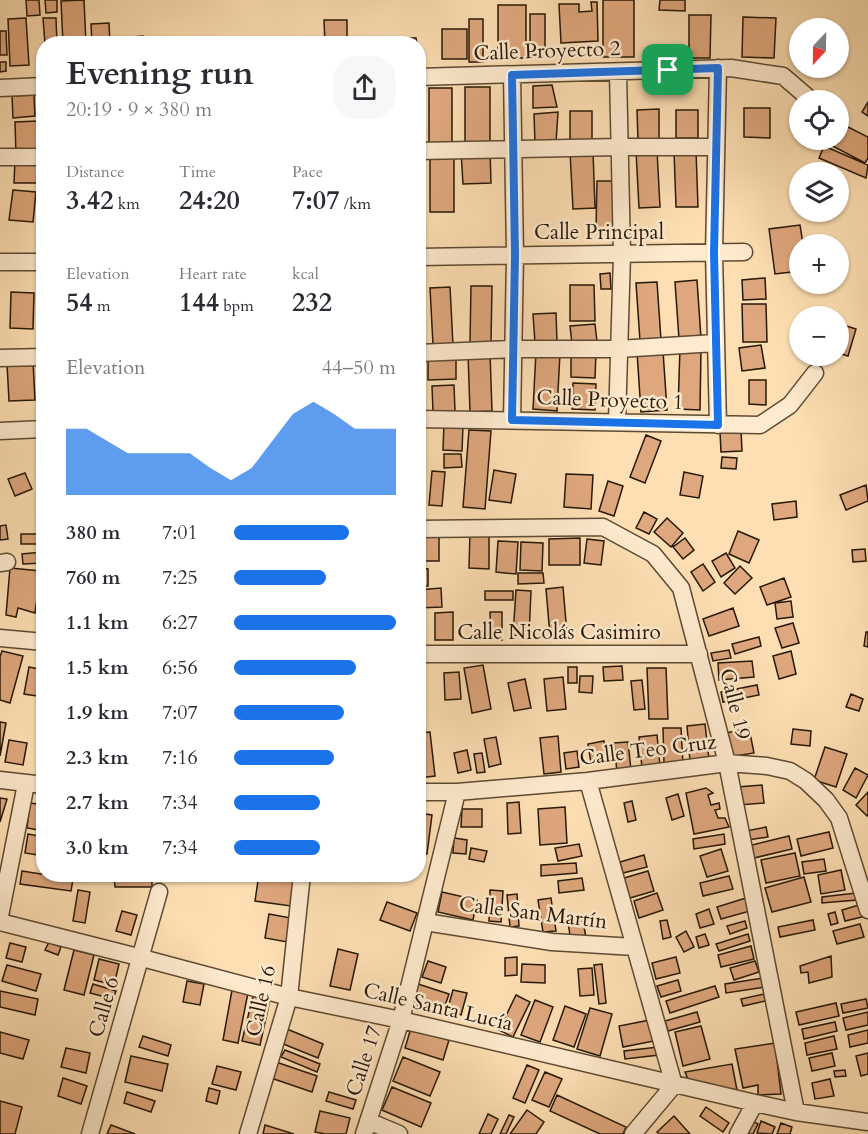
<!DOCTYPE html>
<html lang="en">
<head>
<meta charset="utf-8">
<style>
  :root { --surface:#fff; --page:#f7f7f7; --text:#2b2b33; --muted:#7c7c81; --accent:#1a73e8 }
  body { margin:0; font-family:Cardo,serif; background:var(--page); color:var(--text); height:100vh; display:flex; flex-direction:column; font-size:22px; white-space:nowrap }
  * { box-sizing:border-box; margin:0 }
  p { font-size:20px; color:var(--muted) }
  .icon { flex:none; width:33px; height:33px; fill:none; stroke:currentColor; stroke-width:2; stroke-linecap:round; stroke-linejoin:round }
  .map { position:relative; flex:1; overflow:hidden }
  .panel { position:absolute; left:36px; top:36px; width:390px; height:846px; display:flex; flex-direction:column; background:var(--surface); border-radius:24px; box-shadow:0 2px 4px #0004 }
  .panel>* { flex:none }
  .needle { width:39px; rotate:202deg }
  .buttons { position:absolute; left:789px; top:18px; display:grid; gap:12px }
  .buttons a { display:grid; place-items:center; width:60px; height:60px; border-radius:50%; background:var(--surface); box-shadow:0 2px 4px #0004; font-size:30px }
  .pin { position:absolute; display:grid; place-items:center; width:51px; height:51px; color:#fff; margin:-26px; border-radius:12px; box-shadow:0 3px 9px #0006 }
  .round { display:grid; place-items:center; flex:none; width:63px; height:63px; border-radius:24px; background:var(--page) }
  .headline { display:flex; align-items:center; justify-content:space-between; height:102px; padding:0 30px }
  h1 { font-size:33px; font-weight:800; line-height:45px }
  .stats { display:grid; grid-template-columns:repeat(3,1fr); gap:9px; height:102px; padding:6px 30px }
  .stats div { display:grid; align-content:center }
  .stats b { font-size:26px; font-weight:800 }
  .stats small { font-size:16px; font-weight:400 }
  .stats p { font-size:16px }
  .chart { height:168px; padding:12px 30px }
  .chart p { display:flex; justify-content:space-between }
  .chart svg { width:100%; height:108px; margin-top:6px; fill:var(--accent); opacity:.7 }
  ul { padding:0 30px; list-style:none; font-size:20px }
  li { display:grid; grid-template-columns:96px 72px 1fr; align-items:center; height:45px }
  li i { height:15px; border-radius:8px; background:var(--accent) }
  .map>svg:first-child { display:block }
  .building { fill:#dfa77d; stroke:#261807; stroke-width:1.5 }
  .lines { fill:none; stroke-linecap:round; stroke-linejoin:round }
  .street-casing { stroke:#5c4a32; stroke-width:19 }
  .street { stroke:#feeace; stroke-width:16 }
  .route-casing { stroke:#fff; stroke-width:12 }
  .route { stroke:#1a73e8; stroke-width:8 }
  .labels { text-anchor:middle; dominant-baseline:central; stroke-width:5; stroke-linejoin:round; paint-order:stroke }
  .street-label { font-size:21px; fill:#261807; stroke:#feeace }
</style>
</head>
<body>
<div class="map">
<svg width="868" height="1134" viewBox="0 0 868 1134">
  <rect width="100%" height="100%" fill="#fddfb3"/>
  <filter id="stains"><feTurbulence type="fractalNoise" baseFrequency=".00333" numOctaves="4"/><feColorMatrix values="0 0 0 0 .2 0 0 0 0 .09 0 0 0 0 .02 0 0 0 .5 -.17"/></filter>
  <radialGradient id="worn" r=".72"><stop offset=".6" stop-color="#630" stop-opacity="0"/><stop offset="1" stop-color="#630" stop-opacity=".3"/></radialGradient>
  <path class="building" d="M26 0H39L40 15 27 16Z
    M45 0H57V12L46 13Z
    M84 0 86 44H63L61 1Z
    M603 0H634V57H603Z
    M660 0H685V11L659 10Z
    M591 2H597L598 41 561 43 559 4H579V12L592 11Z
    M498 5H526V58H498Z
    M530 14H545V55H530Z
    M689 15H711L710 58H689Z
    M743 17 776 18 774 58 742 57Z
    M26 18 29 65 10 66 8 19Z
    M43 18H56L57 44H45Z
    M469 19H483V62H469Z
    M324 20H347V44H325Z
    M109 23 110 44H92L91 24Z
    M442 29H467V59H442Z
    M0 31H6L7 55H0Z
    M143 36 144 44H134L133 37Z
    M398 38H416L417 44H398Z
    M0 62H6V71L0 72Z
    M552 85 557 107 533 108V86Z
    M465 87H490V143H465Z
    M429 88H452V144H429Z
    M34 95 35 116 13 118 12 96Z
    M868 102V116L862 112Z
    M744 108H770V138L744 137Z
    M659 109V140H638L637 110Z
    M676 110H698V138H676Z
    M570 111H592V142L570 141Z
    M558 112 556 143H535L534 114Z
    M38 121 40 154 16 156 15 122Z
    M838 122 868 137V158L865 163 825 142 827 140H838Z
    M824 146 868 165 866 178 819 158Z
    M490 150 491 183 463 184 461 151Z
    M657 150 660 207 639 208 636 151Z
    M696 150 698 207H676L674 151Z
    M593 151 595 208 573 209 570 152Z
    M430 152H454V212H430Z
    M15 160H38L37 183H14Z
    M597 181H613V229H596Z
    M13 190 36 192 33 222 9 220Z
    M800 225 803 244H800V271L775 274 769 229Z
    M610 273 611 289H601L600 274Z
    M765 278 766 299 743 300 742 280Z
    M697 280 701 338 679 339 675 282Z
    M657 282 661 340 640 341 636 283Z
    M570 285H594L595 321H570Z
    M471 286H492L491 343H470Z
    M450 287 453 345H433L430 288Z
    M11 292 34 293 33 329 10 328Z
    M742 304H766L767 342H743Z
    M556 313 557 342 535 343 533 314Z
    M595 324 597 342 572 344 570 326Z
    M840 324 856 329 848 356 838 353Z
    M761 345 765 368 742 371 739 348Z
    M680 348 701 349 700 410 678 409Z
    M571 351 596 352 595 378 571 377Z
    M663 351 667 410 641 412 637 352Z
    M536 352 560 353 557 411 533 409Z
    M456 353V379L428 380V354Z
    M468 353H490L492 411 470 412Z
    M33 362 35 400 9 401 7 364Z
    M749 380H766V405L749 404Z
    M573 383 596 384 595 410 572 409Z
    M454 385 455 411 433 412 432 386Z
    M444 424 463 425 462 451 443 450Z
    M469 430 491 431 485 509 463 507Z
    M741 431 742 451 721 452 720 432Z
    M418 433H422V449H418Z
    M646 435 661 441 645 483 630 477Z
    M418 454H424V471H418Z
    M444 454H461L462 467 444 468Z
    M722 457 737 458 736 469 721 468Z
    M494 470 516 474 511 503 489 500Z
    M432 471 445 472 442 506 429 505Z
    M684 472 703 476 699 498 680 495Z
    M25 473 32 489 15 496 8 479Z
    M566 474 593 475 591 509 564 507Z
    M608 481 623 486 614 516 599 511Z
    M866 485 868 501 846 510 840 495Z
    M796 501 797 517 774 520 772 504Z
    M644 512 657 519 649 534 636 528Z
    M667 518 683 533 671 547 654 532Z
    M6 525 8 539 0 540V526Z
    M738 531 759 540 749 563 729 554Z
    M470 532 489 533V569L469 568Z
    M418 533H439V561H418Z
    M21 534H43V544H21Z
    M580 538V565H549V539Z
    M685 538 694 550 683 559 673 547Z
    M587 539 604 541 601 565 584 563Z
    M498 541 518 542 516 574 496 572Z
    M521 542 543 543 542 571 520 570Z
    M865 549 866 561 853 562 852 550Z
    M43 552 44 563 23 564 22 554Z
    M726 553 735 568 721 577 712 561Z
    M703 564 715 582 703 591 691 572Z
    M740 566 752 578 735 594 724 583Z
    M10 568 41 571 35 613 18 608 16 617 6 615Z
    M418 568 428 569V586H418Z
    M518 573H543L544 583 518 584Z
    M784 578 791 597 767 605 760 587Z
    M563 587 567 634 550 636 546 589Z
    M441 588 442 607 418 608V590Z
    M516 590 531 591 529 636 513 635Z
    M485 591H513V600H485Z
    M791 601 793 617 777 619 775 603Z
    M733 608 739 626 709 636 703 619Z
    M453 612V640H435V613Z
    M490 612H502V640H491Z
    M418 621H421L422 641H418Z
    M793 623 799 643 782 648 775 628Z
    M866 632H868V647L864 646Z
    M759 637 761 646 735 654 732 644Z
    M729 650 731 658 713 661 711 653Z
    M2 651 23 656 10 703 0 700V657Z
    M791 651 796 674 779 679 773 656Z
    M752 661 754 677 719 680 718 663Z
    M483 665 491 709 472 713 464 668Z
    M622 666 623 680 604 681 603 667Z
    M29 667 44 670V697L24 694Z
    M568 667H577V683H568Z
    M418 668H420V702H418Z
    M647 668H666L668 719H649Z
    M459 672 461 699 445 700 444 673Z
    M580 676H593L592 693 579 692Z
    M563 677 566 709 547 711 544 679Z
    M525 679 531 708 514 711 508 683Z
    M642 680 645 709 634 710 631 681Z
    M757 685 759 695 723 702 721 692Z
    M851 694 863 699 859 711 846 707Z
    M0 722 6 723 0 756Z
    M705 724 709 759 690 761 687 726Z
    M663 728H681L683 764H664Z
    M749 728 754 753 730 757 726 733Z
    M793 729 811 731 810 746 791 744Z
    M430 732 435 776 418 778V733Z
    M657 735 660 766 642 768 639 737Z
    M558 736 561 772 544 774 540 738Z
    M496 737 501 764 489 767 484 739Z
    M9 740 27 743 23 765 5 762Z
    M604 741 607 760 591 763 588 744Z
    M628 742 631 770 617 772 614 743Z
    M825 747 847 754 836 787 814 780Z
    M467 750 471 770 458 773 454 753Z
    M577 751 579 767 566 769 564 753Z
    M482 753 485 772 477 773 474 754Z
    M855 768 868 775 856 798 843 790Z
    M762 785 764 803 739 805 737 787Z
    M706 788 713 793 708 795 711 805 719 803 720 809 715 810 718 818H725L729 827 694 834 686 793Z
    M868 792V815L867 816 856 805Z
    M678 794 684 816 672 820 666 798Z
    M0 798 7 799 0 822Z
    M632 801 636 820 628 822 624 803Z
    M519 802 521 833 508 834 507 803Z
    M30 803 44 805V831L27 828Z
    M565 807 567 843 540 845 538 809Z
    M462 809H482V827H461Z
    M418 813 432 815 427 854 418 853Z
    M766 827 768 837 748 840 746 831Z
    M829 832 833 848 801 856 797 839Z
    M28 834 44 837V856L25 853Z
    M724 834 725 844 694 849 693 839Z
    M789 836 792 849 754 858 752 845Z
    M454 838 467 840 466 854 453 853Z
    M579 844 582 856 558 861 555 848Z
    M471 848 487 851 484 862 469 859Z
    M721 849 728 871 707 877 700 856Z
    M795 853 800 876 766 883 761 860Z
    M644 855 647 867 623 873 620 862Z
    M824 859 826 871 804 874 802 862Z
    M576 863 577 873 541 876V865Z
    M841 870 845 890 821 894 818 875Z
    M22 871 73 879 71 891 20 884Z
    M648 871 654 891 630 898 624 878Z
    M259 874H296L291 906 255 901Z
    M114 876H152V887H115Z
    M729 876 733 889 703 896 700 883Z
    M804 877 811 902 772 912 765 888Z
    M582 878 584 890 559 893 558 881Z
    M78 890 90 892 85 923 73 921Z
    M490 890 503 891 501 922 489 921Z
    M442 892 477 900 473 920 438 912Z
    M657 893 663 910 639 918 634 901Z
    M856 893 857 900 822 903V897Z
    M517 894 519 926 510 927 507 895Z
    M551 898 556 931 543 932 538 900Z
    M746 898 750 911 721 919 717 907Z
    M387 902 417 913 410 931 380 920Z
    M859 905 862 917 845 921 842 910Z
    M709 909 714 924 700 928 696 914Z
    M122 911 137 915 131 935 116 931Z
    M835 912 838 923 831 925 828 914Z
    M269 914 291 918 287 942 265 938Z
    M667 920 671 937 663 939 660 921Z
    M813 920 815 930 780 937 778 927Z
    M583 921 586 938 571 941 568 923Z
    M745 921 747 928 730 934 727 926Z
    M860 924 864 937 837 944 833 931Z
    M686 931 694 947 684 952 676 937Z
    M705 934 709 945 699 948 696 937Z
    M748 934 750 941 719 951 716 944Z
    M49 942 61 947 58 955 45 950Z
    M10 943 26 947 22 962 6 958Z
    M751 946 754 959 721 967 718 955Z
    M338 949 358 954 350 990 330 986Z
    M74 950 94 955 84 995 64 990Z
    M831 956 832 977 809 983 808 972 801 973 800 966Z
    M517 957V975L505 976V958Z
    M676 957 680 973 656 979 652 963Z
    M99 959 119 964 114 985 94 980Z
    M428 961 446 967 441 983 422 977Z
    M755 961 759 972 734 980 730 968Z
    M522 964 545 965V983L521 982Z
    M602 964 606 1003 599 1004 594 965Z
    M7 965 41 974 36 991 2 981Z
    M592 968 594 995 580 996 578 969Z
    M763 978 765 987 726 993 725 984Z
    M678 980 681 991 661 997 657 986Z
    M187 981 204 984 200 1005 183 1002Z
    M415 983 449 994 442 1014 409 1003Z
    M93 984 116 991 113 999 90 993Z
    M715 986 719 997 670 1013 666 1001Z
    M232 990 248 993 238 1043 223 1040Z
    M453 990 467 993 461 1015 447 1011Z
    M0 991 38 999 35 1015 0 1007Z
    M764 994 765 1001 743 1006 741 999Z
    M516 995 530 1002 513 1037 499 1030Z
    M253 996 270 1000 260 1045 242 1041Z
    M866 999 868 1008 843 1013 841 1004Z
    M535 1000 553 1007 540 1042 521 1035Z
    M836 1003 839 1016 799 1025 796 1012Z
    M565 1006 586 1014 574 1047 553 1040Z
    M590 1008 612 1014 600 1056 577 1049Z
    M697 1012 700 1022 668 1031 665 1021Z
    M868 1012V1025L846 1030 843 1018Z
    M650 1020 654 1041 623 1047 619 1026Z
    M835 1022 837 1031 804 1039 802 1029Z
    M701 1026 710 1059 683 1066 675 1032Z
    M411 1028 449 1040 443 1060 405 1048Z
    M287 1029 323 1044 318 1058 281 1043Z
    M868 1030V1043L850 1047 848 1035Z
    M0 1032 29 1040 23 1059 0 1053Z
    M143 1036 171 1045 168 1056 139 1047Z
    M834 1036 837 1049 807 1055 805 1043Z
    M775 1043 781 1094 758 1095V1085L743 1088 735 1049Z
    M658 1047 659 1055 625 1059 624 1051Z
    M66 1048 90 1053 86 1073 61 1067Z
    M285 1050 320 1064 317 1072 281 1057Z
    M832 1053 835 1066 812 1071 809 1058Z
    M868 1053V1074L861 1076 856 1056Z
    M131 1056 168 1064 162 1091 125 1082Z
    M403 1057 440 1072 430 1096 393 1081Z
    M276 1062 317 1076 312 1092 271 1078Z
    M732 1064 737 1090 689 1082 685 1072Z
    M527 1065 539 1070 525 1103 513 1098Z
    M217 1066 241 1072 236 1090 212 1084Z
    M845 1070 846 1076 835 1077 834 1071Z
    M545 1072 562 1079 549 1107 532 1100Z
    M63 1078 87 1086 81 1104 58 1096Z
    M830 1079 834 1096 815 1099 812 1083Z
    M392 1087 431 1103 421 1127 382 1110Z
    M209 1088 220 1091 217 1104 206 1101Z
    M127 1092 155 1101 151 1112 124 1103Z
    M329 1092 356 1100 353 1109 326 1101Z
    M557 1095 626 1127 623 1134H600L550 1111Z
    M0 1101 22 1107 15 1134H0Z
    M706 1107 729 1123 723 1132 700 1116Z
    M527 1110 544 1122 536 1134H510Z
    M320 1111 350 1118 346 1134H325L315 1132Z
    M488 1114 498 1119 491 1134H479Z
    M509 1115 514 1117 506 1134H500Z
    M674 1116 690 1134H659L657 1132Z
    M749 1119 758 1124 753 1134H742Z
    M761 1121 775 1127 772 1134 757 1133Z
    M781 1123 792 1127 790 1134H777Z
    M111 1125 135 1134H107Z
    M265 1125 294 1134H263Z"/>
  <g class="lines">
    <g class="street-casing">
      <path id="street" d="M718 68 714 253 718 425
        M418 77 731 68 783 76 811 100
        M0 88 44 86
        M418 151 620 147H715
        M0 157H44
        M418 257 744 252
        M0 262H44
        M418 353 513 349H618L716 343
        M0 358 44 357
        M418 419 760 425 790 405 815 373
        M512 420 515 255 512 75
        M617 422 622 254 618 72
        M0 431 44 429
        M418 529 603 527 653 554 681 588 727 763 796 1112
        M0 563 7 562
        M0 638 44 642
        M418 654H699
        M0 780 44 785
        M588 781 674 1085 633 1134
        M418 792H457L588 781 727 763 767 766 790 771 806 781 826 800 839 818 868 910
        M0 916 26 784
        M0 922 142 958 289 997 401 1020 755 1103 796 1112 868 1122
        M425 922 552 942 635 947
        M368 1121 399 1134
        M90 1134 159 892
        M248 1134 289 997 302 874
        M364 1134 401 1020 457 792
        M738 1134 755 1103"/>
    </g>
    <use href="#street" class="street"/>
  </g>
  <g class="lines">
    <g class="route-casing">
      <path id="route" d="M718 68 714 253 718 425 512 420 515 255 512 75Z"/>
    </g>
    <use href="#route" class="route"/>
  </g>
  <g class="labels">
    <g class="street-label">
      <text transform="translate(547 51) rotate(-2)">Calle Proyecto 2</text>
      <text x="599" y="232">Calle Principal</text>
      <text transform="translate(610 400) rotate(2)">Calle Proyecto 1</text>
      <text x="559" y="632">Calle Nicolás Casimiro</text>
      <text transform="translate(735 704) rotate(76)">Calle 19</text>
      <text transform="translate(648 750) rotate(-7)">Calle Teo Cruz</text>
      <text transform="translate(533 913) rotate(7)">Calle San Martín</text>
      <text transform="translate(261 1001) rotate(-77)">Calle 16</text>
      <text transform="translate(104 1007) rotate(-74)">Calle 6</text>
      <text transform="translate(438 1007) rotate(13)">Calle Santa Lucía</text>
      <text transform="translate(364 1061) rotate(-72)">Calle 17</text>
    </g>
  </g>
  <rect width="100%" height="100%" filter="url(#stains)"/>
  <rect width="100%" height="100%" fill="url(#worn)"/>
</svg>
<div class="buttons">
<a><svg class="needle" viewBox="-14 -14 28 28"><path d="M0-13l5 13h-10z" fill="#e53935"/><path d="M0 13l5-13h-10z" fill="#7c7c81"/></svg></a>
<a><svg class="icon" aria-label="locate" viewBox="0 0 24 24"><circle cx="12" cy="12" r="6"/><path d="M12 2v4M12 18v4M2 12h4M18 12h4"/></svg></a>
<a><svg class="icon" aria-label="layers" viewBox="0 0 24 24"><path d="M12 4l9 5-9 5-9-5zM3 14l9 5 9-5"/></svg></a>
<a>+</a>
<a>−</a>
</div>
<div class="pin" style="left:668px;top:70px;background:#1e9e55"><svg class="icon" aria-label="arrive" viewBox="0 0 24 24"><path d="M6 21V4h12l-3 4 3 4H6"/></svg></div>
<section class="panel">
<div class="headline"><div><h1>Evening run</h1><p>20:19 · 9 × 380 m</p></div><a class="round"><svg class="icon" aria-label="share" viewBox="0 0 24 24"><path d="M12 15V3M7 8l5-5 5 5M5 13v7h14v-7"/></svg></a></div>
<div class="stats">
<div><p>Distance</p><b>3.42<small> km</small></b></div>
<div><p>Time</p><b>24:20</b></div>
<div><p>Pace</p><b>7:07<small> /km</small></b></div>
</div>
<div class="stats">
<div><p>Elevation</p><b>54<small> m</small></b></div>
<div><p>Heart rate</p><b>144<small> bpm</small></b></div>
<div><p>kcal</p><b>232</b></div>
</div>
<div class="chart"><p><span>Elevation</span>44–50 m</p>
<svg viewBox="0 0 160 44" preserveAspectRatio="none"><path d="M0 44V17L10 17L20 22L30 27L40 27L50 27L60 27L70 33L80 38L90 33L100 22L110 11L120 6L130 11L140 17L150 17L160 17V44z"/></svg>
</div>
<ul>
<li><b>380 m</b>7:01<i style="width:71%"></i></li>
<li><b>760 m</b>7:25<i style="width:57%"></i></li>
<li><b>1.1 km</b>6:27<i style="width:100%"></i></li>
<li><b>1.5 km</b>6:56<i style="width:75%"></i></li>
<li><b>1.9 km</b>7:07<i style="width:68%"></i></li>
<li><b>2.3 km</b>7:16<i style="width:62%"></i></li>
<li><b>2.7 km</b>7:34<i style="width:53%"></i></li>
<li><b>3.0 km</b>7:34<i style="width:53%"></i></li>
</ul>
</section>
</div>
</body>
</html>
